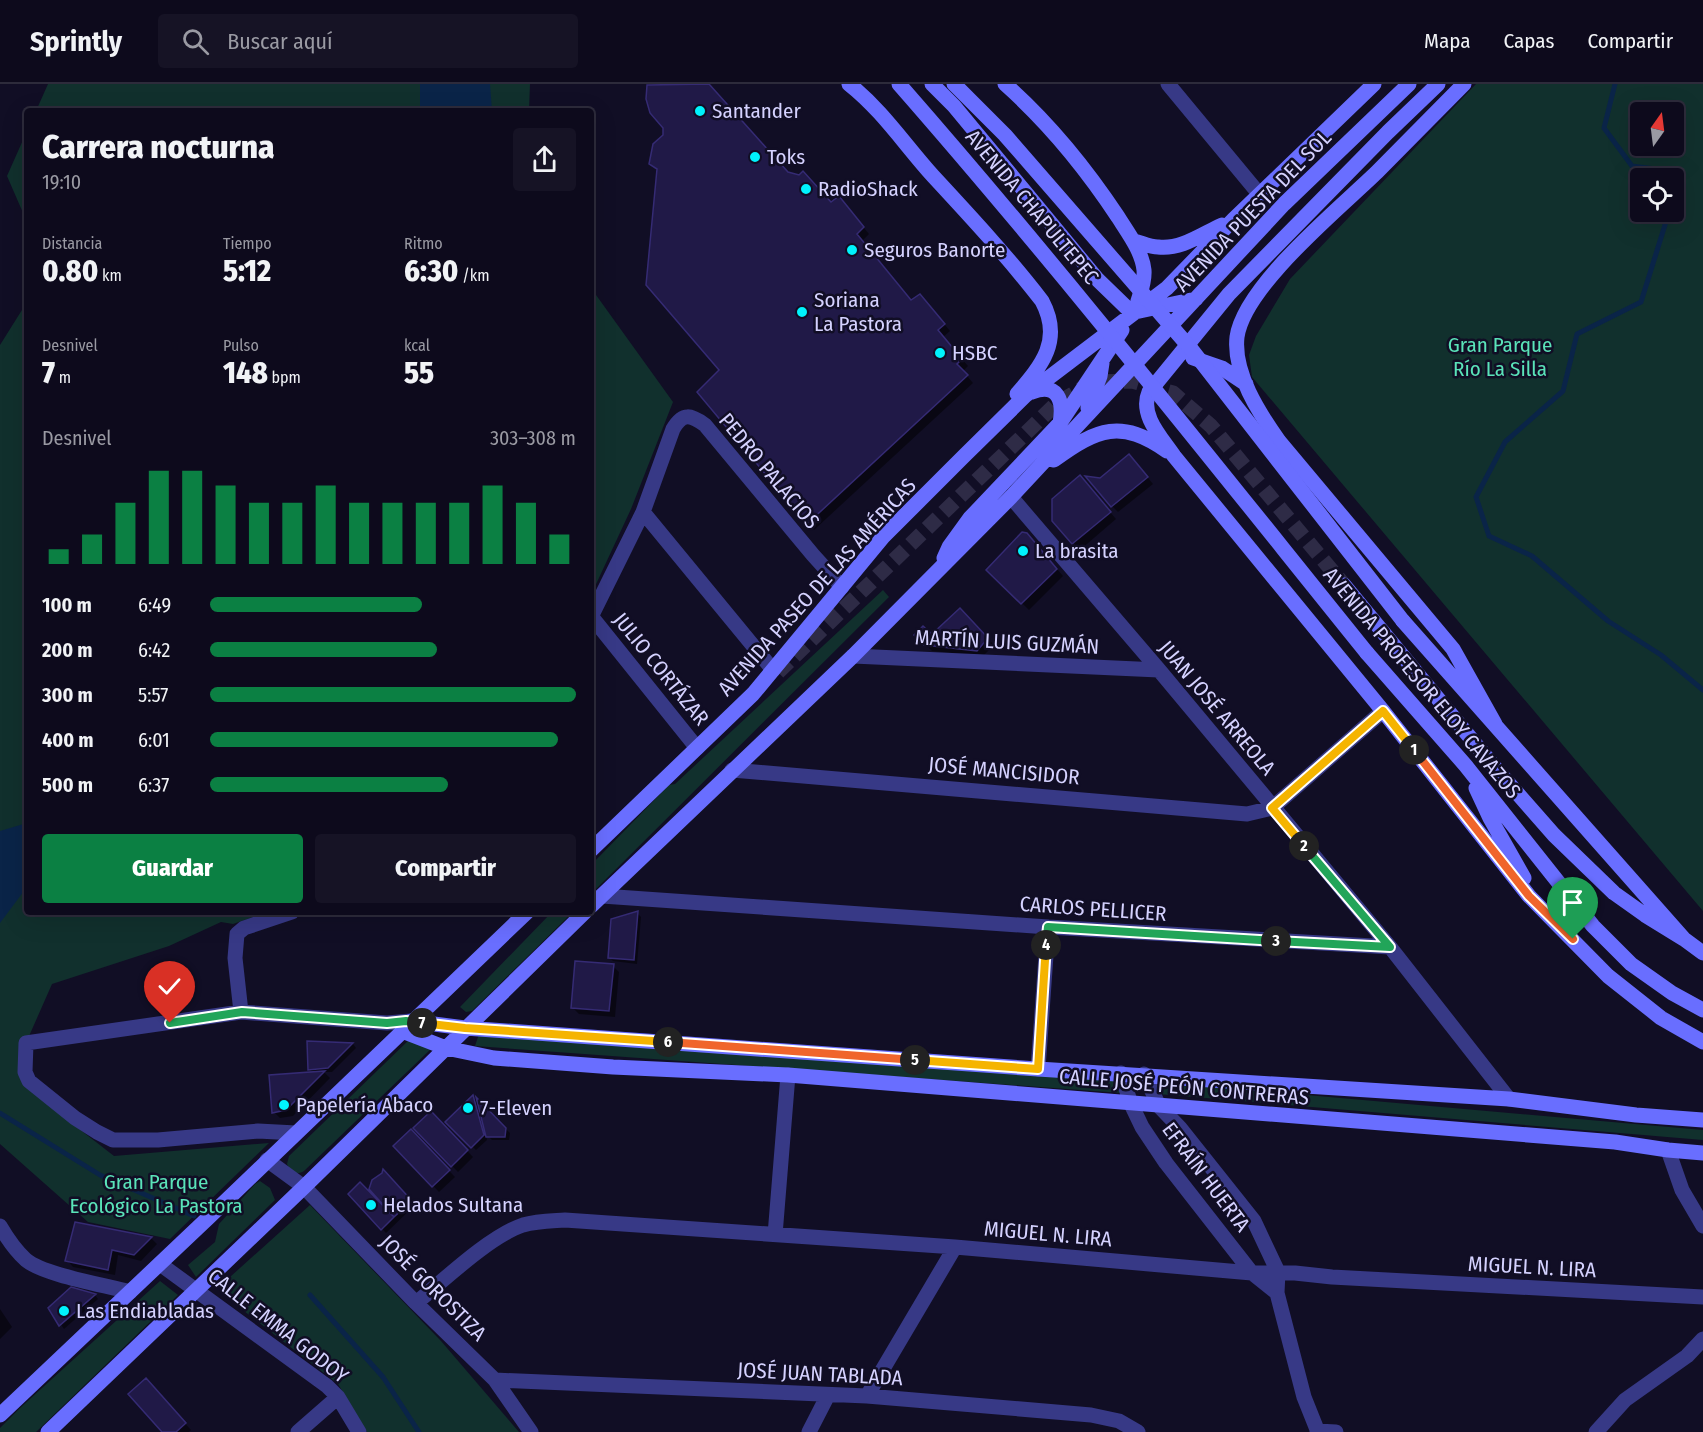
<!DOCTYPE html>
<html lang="es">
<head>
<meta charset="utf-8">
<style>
  :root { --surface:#0d0a1c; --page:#161325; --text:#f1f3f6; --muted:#9a9aa3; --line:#2d2b3b; --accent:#0b8043 }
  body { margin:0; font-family:"Fira Sans Condensed",sans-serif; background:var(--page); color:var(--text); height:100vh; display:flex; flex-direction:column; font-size:22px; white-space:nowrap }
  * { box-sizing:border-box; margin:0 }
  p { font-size:20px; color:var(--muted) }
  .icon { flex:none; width:33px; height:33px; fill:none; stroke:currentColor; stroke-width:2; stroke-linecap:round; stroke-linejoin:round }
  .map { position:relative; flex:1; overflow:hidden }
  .details { position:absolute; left:24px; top:24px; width:570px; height:807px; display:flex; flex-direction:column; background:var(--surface); border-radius:6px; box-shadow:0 6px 24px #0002,0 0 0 2px var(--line) }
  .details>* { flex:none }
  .needle { width:39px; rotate:14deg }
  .fabs { position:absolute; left:1630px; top:18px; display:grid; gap:12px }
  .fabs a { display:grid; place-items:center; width:54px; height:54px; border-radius:6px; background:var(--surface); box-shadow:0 6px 24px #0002,0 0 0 2px var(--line); font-size:30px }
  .pin { position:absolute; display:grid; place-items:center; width:51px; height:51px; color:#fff; margin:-62px -26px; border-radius:50% 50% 50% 0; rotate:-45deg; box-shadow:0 0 6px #0007 }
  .pin .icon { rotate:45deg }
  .km { position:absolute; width:30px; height:30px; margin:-15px; border-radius:50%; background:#222; color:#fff; font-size:16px; line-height:30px; text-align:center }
  .round { display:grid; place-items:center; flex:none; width:63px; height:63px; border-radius:6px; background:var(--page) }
  .headline { display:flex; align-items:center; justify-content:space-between; height:102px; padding:0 18px }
  h1 { font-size:33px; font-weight:800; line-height:45px }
  .metrics { display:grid; grid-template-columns:repeat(3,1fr); gap:9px; height:102px; padding:6px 18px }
  .metrics div { display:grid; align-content:center }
  .metrics b { font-size:30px; font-weight:800 }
  .metrics small { font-size:16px; font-weight:400 }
  .metrics p { font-size:16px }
  .chart { height:168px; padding:12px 18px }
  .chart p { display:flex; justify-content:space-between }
  .chart svg { width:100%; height:108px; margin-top:6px; stroke:var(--accent); stroke-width:6 }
  .action { display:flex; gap:12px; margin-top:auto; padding:12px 18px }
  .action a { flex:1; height:69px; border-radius:6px; background:var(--accent); color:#fff; font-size:24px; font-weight:800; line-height:69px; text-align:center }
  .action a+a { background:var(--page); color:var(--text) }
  ul { padding:0 18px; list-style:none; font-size:20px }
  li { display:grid; grid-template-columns:96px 72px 1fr; align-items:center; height:45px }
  li i { height:15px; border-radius:8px; background:var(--accent) }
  header { display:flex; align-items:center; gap:36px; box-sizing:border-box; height:84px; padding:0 30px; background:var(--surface); border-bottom:2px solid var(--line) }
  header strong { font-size:28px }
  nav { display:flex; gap:33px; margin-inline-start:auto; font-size:21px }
  .search { width:420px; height:54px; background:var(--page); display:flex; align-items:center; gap:15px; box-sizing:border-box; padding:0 21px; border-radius:6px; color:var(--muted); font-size:22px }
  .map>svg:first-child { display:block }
  .green { fill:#11302d; fill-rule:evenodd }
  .water { fill:#0a2448 }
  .shadow { fill:#0007 }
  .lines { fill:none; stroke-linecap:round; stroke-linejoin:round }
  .stream { stroke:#0a2448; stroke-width:5 }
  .building { fill:#201947; stroke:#352b74; stroke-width:1.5 }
  .secondary-tunnel { stroke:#2e2b46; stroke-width:15; stroke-dasharray:15 8; stroke-linecap:butt }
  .street { stroke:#373986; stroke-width:15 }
  .secondary { stroke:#696eff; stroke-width:15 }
  .secondary-bridge { stroke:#696eff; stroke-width:15 }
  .split-1-casing { stroke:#fff; stroke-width:12 }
  .split-2-casing { stroke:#fff; stroke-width:12 }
  .split-3-casing { stroke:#fff; stroke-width:12 }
  .split-4-casing { stroke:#fff; stroke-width:12 }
  .split-5-casing { stroke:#fff; stroke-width:12 }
  .split-6-casing { stroke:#fff; stroke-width:12 }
  .split-7-casing { stroke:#fff; stroke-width:12 }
  .split-8-casing { stroke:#fff; stroke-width:12 }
  .split-1 { stroke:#f0652b; stroke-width:8 }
  .split-2 { stroke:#f5b400; stroke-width:8 }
  .split-3 { stroke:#22a559; stroke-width:8 }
  .split-4 { stroke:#22a559; stroke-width:8 }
  .split-5 { stroke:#f5b400; stroke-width:8 }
  .split-6 { stroke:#f0652b; stroke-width:8 }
  .split-7 { stroke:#f5b400; stroke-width:8 }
  .split-8 { stroke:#22a559; stroke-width:8 }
  .poi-dot { fill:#00f3fd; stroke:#110e25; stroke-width:2 }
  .labels { text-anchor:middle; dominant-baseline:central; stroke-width:5; stroke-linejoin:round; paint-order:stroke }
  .poi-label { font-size:21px; fill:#d5d2ff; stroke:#110e25; text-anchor:start }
  .street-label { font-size:21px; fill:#d5d2ff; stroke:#110e25 }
  .park-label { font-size:21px; fill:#5ae3b9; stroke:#110e25 }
</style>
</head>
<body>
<header>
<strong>Sprintly</strong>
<div class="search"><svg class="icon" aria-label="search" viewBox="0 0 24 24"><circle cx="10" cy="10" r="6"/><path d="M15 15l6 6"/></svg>Buscar aquí</div>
<nav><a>Mapa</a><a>Capas</a><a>Compartir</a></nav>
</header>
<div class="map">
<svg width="1703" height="1348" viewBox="0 0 1703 1348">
  <rect width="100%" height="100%" fill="#110e25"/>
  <path class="green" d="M48 0H530L529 27H36Z
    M1476 0H1703V827L1252 293 1249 271 1256 252 1290 195ZM1641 28H1674V62H1641ZM1641 94H1674V128H1641Z
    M27 47V138L7 92Z
    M591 204 673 318 631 425 591 511Z
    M27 218V828H268L233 840 221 838 169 862 52 900 26 959 29 1006 114 1072 269 1059 170 1155 88 1138 0 1060V261Z
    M883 506 889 513 591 810V781L669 701 675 700Z
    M552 828H573L472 927 466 928 460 923Z
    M480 947 1119 994 1122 1009 475 962Z
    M411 954 433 963 304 1087C296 1092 290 1087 287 1080L289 1072Z
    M1158 998 1703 1046V1056L1158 1010Z
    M260 1097 270 1104 275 1116 196 1193 188 1181 215 1158 219 1140 255 1100Z
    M310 1121 441 1257 519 1348H367L338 1300 235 1220 226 1210 230 1193Z
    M160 1197 178 1211 36 1348H0V1344L20 1324Z"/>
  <path class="water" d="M420 0H490L492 27H420Z
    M27 739V803L0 839V747Z"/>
  <path class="shadow" d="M650 0H707L788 89 831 120 845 121 869 150 862 157 912 217 926 218 950 247 943 253 968 282 963 287 973 299 814 446 699 308 721 286 658 86 651 79 665 51 664 43Z
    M1135 378 1153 400 1118 428 1112 422 1100 395Z
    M1086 400 1116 435 1080 466 1054 436Z
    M1033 457 1063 492 1029 526 988 486Z
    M960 526 994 561 983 572 932 567 916 551 932 552Z
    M637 829 641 833 637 880 613 877 609 873Z
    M613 882 619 888 615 933 579 930 572 923Z
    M309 959 353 960 356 964 332 988H324L330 994 293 1032 280 1034 274 1028 313 989 310 986Z
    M473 1013 510 1049 509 1056H492L486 1050 487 1056 476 1066 447 1038Z
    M431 1029 473 1073 458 1088 415 1044Z
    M411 1047 455 1093 439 1108 395 1062Z
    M384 1088 414 1122 386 1149 350 1110 380 1121 381 1119 371 1105Z
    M76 1139 151 1154 157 1160 141 1177 118 1171 115 1191 73 1183 67 1176Z
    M95 1211 98 1215 64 1245 50 1225Z
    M0 1225 12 1243 0 1255Z
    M152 1303 191 1346 189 1348H164Z"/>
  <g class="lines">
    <path class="stream" d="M1615 0 1604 44 1632 82 1663 86 1668 94
      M1674 108V114
      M1669 128 1641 218 1577 250 1563 307 1505 358 1476 413 1489 452 1532 472 1608 537 1661 571 1703 606
      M0 1029 100 1091 194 1132
      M310 1211 383 1293 419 1348"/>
  </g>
  <path class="building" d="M709 0 788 88 799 91 803 87 831 118 839 112 864 143 857 150 911 216 920 210 945 240 938 246 962 275 957 280 968 291 807 440 697 308 719 286 646 201 657 85 649 80 653 60 663 51V44L650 29 646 15 647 1Z
    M1129 370 1148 393 1111 423 1085 392 1100 394Z
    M1080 391 1111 428 1072 460 1052 437V415Z
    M1022 448 1027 449 1057 485 1021 520 986 486Z
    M960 524 988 554 977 567 924 561 914 551 923 542 932 550Z
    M638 827 634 876 608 874 611 835Z
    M575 877 614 880 609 927 571 924Z
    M307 957 353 959 328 984 308 986Z
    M325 987 286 1026 272 1029 269 991Z
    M473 1011 484 1051 471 1064 445 1038Z
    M476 1013 506 1044 505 1053H486Z
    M431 1027 468 1066 451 1083 413 1044Z
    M411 1045 450 1086 432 1103 393 1062Z
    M383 1085 412 1117 394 1133 369 1105 372 1096 382 1089Z
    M360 1098 394 1133 381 1146 348 1110Z
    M75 1138 152 1153 134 1171 112 1166 108 1186 65 1177Z
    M71 1203 96 1210 59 1242 48 1224Z
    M146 1294 186 1339 176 1348H162L128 1310Z"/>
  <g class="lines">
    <path class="secondary-tunnel" d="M778 588 1056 320 1093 298 1132 297 1173 309 1211 342 1344 501"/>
    <path class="street" d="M1168 0 1260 111
      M1011 413 1159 586 1390 863 1509 1015
      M643 428 773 586
      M591 532 697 664
      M591 533 643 428 673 345C683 328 691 331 705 341L813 471 842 503
      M853 572 1159 586
      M732 686 1247 730 1272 724 1383 627
      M602 812 1048 843 1390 863
      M241 928 235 874 237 850 244 844 292 828
      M1038 985 1048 843
      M1121 989 1131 1020 1142 1043 1166 1079 1252 1189 1277 1209
      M1144 990 1159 1022 1180 1044 1254 1137 1278 1188 1277 1209 1304 1313 1318 1348
      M296 1049 258 1047 158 1056H113L97 1048 75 1034 29 997 25 988 26 959 241 928 387 939 411 937
      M1668 1066 1682 1106 1703 1142
      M267 1076 304 1103 416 1219 495 1296 531 1348
      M0 1142C7 1154 16 1167 26 1176 44 1191 105 1201 130 1208
      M775 1151 788 991
      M160 1180 327 1302 338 1313 359 1348
      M416 1219C444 1196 490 1152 523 1141 537 1137 551 1137 565 1136L955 1163 1252 1189H1295L1332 1193 1703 1213
      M495 1296 867 1312 1091 1331 1119 1337 1138 1348
      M867 1312 955 1163
      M1317 1347 1336 1348
      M298 1348 338 1313
      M809 1348 828 1311
      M1596 1348 1625 1316 1687 1272 1703 1255"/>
    <path class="secondary" d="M849 0C882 26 905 61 933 92 971 133 1008 173 1042 217 1063 256 1042 281 1017 310
      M932 0 954 22 1098 196 1130 227 1135 228 1196 215
      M1005 0C1050 40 1085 83 1118 133 1128 149 1142 167 1144 186 1145 197 1141 207 1138 217
      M1438 0 1388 48 1229 210 1149 308C1139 331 1162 354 1174 372L1383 627 1529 812 1608 892 1661 934 1703 958
      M1464 0C1435 29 1406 59 1377 88 1340 124 1244 202 1237 253 1233 289 1259 329 1279 357L1453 565 1495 640
      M1134 157C1142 159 1150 163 1158 163 1181 166 1202 150 1222 141
      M1193 274 1222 284 1246 300
      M1032 308C1058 298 1064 317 1060 339
      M1088 324 1100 292 1102 279
      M1054 376C1098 344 1121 335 1167 367
      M944 474 949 463 970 434 1060 339 1122 246
      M1344 501 1497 686 1554 751 1614 809 1645 831 1684 855
      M1403 537 1684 855 1703 869
      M1367 569 1466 682 1593 842 1631 880 1672 909 1703 926
      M1476 704 1490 734 1524 794
      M591 766 753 610 883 453 964 372 1026 311 1167 204 1233 136 1374 0
      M591 822 853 572 1011 413 1284 120 1409 0
      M411 937 465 944 1038 985 1509 1015 1636 1031 1703 1036
      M402 947 446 964 494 974 613 983 788 991 1615 1058 1668 1066 1703 1069
      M0 1331 208 1134 527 828
      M48 1348 304 1103 585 828"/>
    <path class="secondary-bridge" d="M899 0C1061 185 1213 378 1367 569
      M954 0 1005 51 1192 266 1403 537"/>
  </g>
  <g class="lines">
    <g class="split-1-casing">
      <path id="split-1" d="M1414 666 1529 812 1573 855"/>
    </g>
    <g class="split-2-casing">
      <path id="split-2" d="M1304 762 1272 724 1383 627 1414 666"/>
    </g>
    <g class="split-3-casing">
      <path id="split-3" d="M1276 857 1390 863 1304 762"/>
    </g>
    <g class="split-4-casing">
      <path id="split-4" d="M1046 861 1048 843 1276 857"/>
    </g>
    <g class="split-5-casing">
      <path id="split-5" d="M915 976 1038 985 1046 861"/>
    </g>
    <g class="split-6-casing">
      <path id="split-6" d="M668 958 915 976"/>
    </g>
    <g class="split-7-casing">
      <path id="split-7" d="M422 939 465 944 668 958"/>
    </g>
    <g class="split-8-casing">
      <path id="split-8" d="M170 939 242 928 387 939 406 937 422 939"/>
    </g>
    <use href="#split-1" class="split-1"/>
    <use href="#split-2" class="split-2"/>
    <use href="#split-3" class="split-3"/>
    <use href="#split-4" class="split-4"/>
    <use href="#split-5" class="split-5"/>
    <use href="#split-6" class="split-6"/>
    <use href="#split-7" class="split-7"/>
    <use href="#split-8" class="split-8"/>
  </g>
  <g class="poi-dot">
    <circle cx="700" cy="27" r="6"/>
    <circle cx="755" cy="73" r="6"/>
    <circle cx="806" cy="105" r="6"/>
    <circle cx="852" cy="166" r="6"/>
    <circle cx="802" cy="228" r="6"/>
    <circle cx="940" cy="269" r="6"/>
    <circle cx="1023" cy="467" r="6"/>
    <circle cx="284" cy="1021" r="6"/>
    <circle cx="468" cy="1024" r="6"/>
    <circle cx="371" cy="1121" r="6"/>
    <circle cx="64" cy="1227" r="6"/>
  </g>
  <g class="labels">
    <g class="poi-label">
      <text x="712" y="27">Santander</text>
      <text x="767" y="73">Toks</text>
      <text x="818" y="105">RadioShack</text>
      <text x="864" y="166">Seguros Banorte</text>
      <text x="814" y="216">Soriana<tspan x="814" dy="24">La Pastora</tspan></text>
      <text x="952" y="269">HSBC</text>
      <text x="1035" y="467">La brasita</text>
      <text x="296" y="1021">Papelería Abaco</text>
      <text x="480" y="1024">7-Eleven</text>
      <text x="383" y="1121">Helados Sultana</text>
      <text x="76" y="1227">Las Endiabladas</text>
    </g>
    <g class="street-label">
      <text transform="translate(1032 123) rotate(50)">AVENIDA CHAPULTEPEC</text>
      <text transform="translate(1253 127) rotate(-46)">AVENIDA PUESTA DEL SOL</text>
      <text transform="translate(769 387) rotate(50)">PEDRO PALACIOS</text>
      <text transform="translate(817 503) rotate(-48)">AVENIDA PASEO DE LAS AMÉRICAS</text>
      <text transform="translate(1007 558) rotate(3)">MARTÍN LUIS GUZMÁN</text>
      <text transform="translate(661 585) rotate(51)">JULIO CORTÁZAR</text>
      <text transform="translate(1422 599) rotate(50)">AVENIDA PROFESOR ELOY CAVAZOS</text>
      <text transform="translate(1217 624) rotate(50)">JUAN JOSÉ ARREOLA</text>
      <text transform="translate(1004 687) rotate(5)">JOSÉ MANCISIDOR</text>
      <text transform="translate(1093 825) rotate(4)">CARLOS PELLICER</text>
      <text transform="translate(1184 1003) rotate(5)">CALLE JOSÉ PEÓN CONTRERAS</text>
      <text transform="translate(1206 1093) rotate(53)">EFRAÍN HUERTA</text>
      <text transform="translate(1048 1150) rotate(5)">MIGUEL N. LIRA</text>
      <text transform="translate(1532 1183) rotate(3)">MIGUEL N. LIRA</text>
      <text transform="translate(433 1204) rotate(45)">JOSÉ GOROSTIZA</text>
      <text transform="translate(278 1242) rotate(38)">CALLE EMMA GODOY</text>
      <text transform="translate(820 1290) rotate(3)">JOSÉ JUAN TABLADA</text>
    </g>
    <g class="park-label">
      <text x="1500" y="261">Gran Parque<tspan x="1500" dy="24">Río La Silla</tspan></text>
      <text x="156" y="1098">Gran Parque<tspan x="156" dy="24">Ecológico La Pastora</tspan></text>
    </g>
  </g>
</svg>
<div class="fabs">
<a><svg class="needle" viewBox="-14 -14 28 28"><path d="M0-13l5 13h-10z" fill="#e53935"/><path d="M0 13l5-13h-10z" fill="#9a9aa3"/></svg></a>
<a><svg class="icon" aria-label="locate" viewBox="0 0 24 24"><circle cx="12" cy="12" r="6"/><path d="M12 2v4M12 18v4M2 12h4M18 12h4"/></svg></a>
</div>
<div class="pin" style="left:1573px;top:855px;background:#1e9e55"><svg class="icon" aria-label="arrive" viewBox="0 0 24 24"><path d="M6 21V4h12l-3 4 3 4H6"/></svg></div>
<div class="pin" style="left:170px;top:939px;background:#d93025"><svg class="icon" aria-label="check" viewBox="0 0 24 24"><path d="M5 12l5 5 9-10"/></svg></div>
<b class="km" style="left:1414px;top:666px">1</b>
<b class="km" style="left:1304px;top:762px">2</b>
<b class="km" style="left:1276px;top:857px">3</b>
<b class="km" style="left:1046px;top:861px">4</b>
<b class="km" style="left:915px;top:976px">5</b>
<b class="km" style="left:668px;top:958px">6</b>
<b class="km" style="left:422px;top:939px">7</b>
<section class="details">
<div class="headline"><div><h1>Carrera nocturna</h1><p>19:10</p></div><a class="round"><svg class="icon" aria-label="share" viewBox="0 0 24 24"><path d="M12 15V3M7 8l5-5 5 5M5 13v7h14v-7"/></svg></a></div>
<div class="metrics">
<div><p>Distancia</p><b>0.80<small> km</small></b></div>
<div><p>Tiempo</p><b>5:12</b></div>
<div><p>Ritmo</p><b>6:30<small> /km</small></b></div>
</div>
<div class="metrics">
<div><p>Desnivel</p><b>7<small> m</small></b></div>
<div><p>Pulso</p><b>148<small> bpm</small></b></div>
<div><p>kcal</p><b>55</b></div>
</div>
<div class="chart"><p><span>Desnivel</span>303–308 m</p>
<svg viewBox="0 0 160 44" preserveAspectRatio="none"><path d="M5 44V38M15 44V32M25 44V19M35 44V6M45 44V6M55 44V12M65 44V19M75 44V19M85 44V12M95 44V19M105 44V19M115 44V19M125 44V19M135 44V12M145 44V19M155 44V32"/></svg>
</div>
<ul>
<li><b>100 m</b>6:49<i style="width:58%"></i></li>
<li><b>200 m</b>6:42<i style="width:62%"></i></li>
<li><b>300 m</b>5:57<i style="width:100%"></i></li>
<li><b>400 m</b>6:01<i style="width:95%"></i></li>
<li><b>500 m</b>6:37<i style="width:65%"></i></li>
</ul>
<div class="action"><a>Guardar</a><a>Compartir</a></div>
</section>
</div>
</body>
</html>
